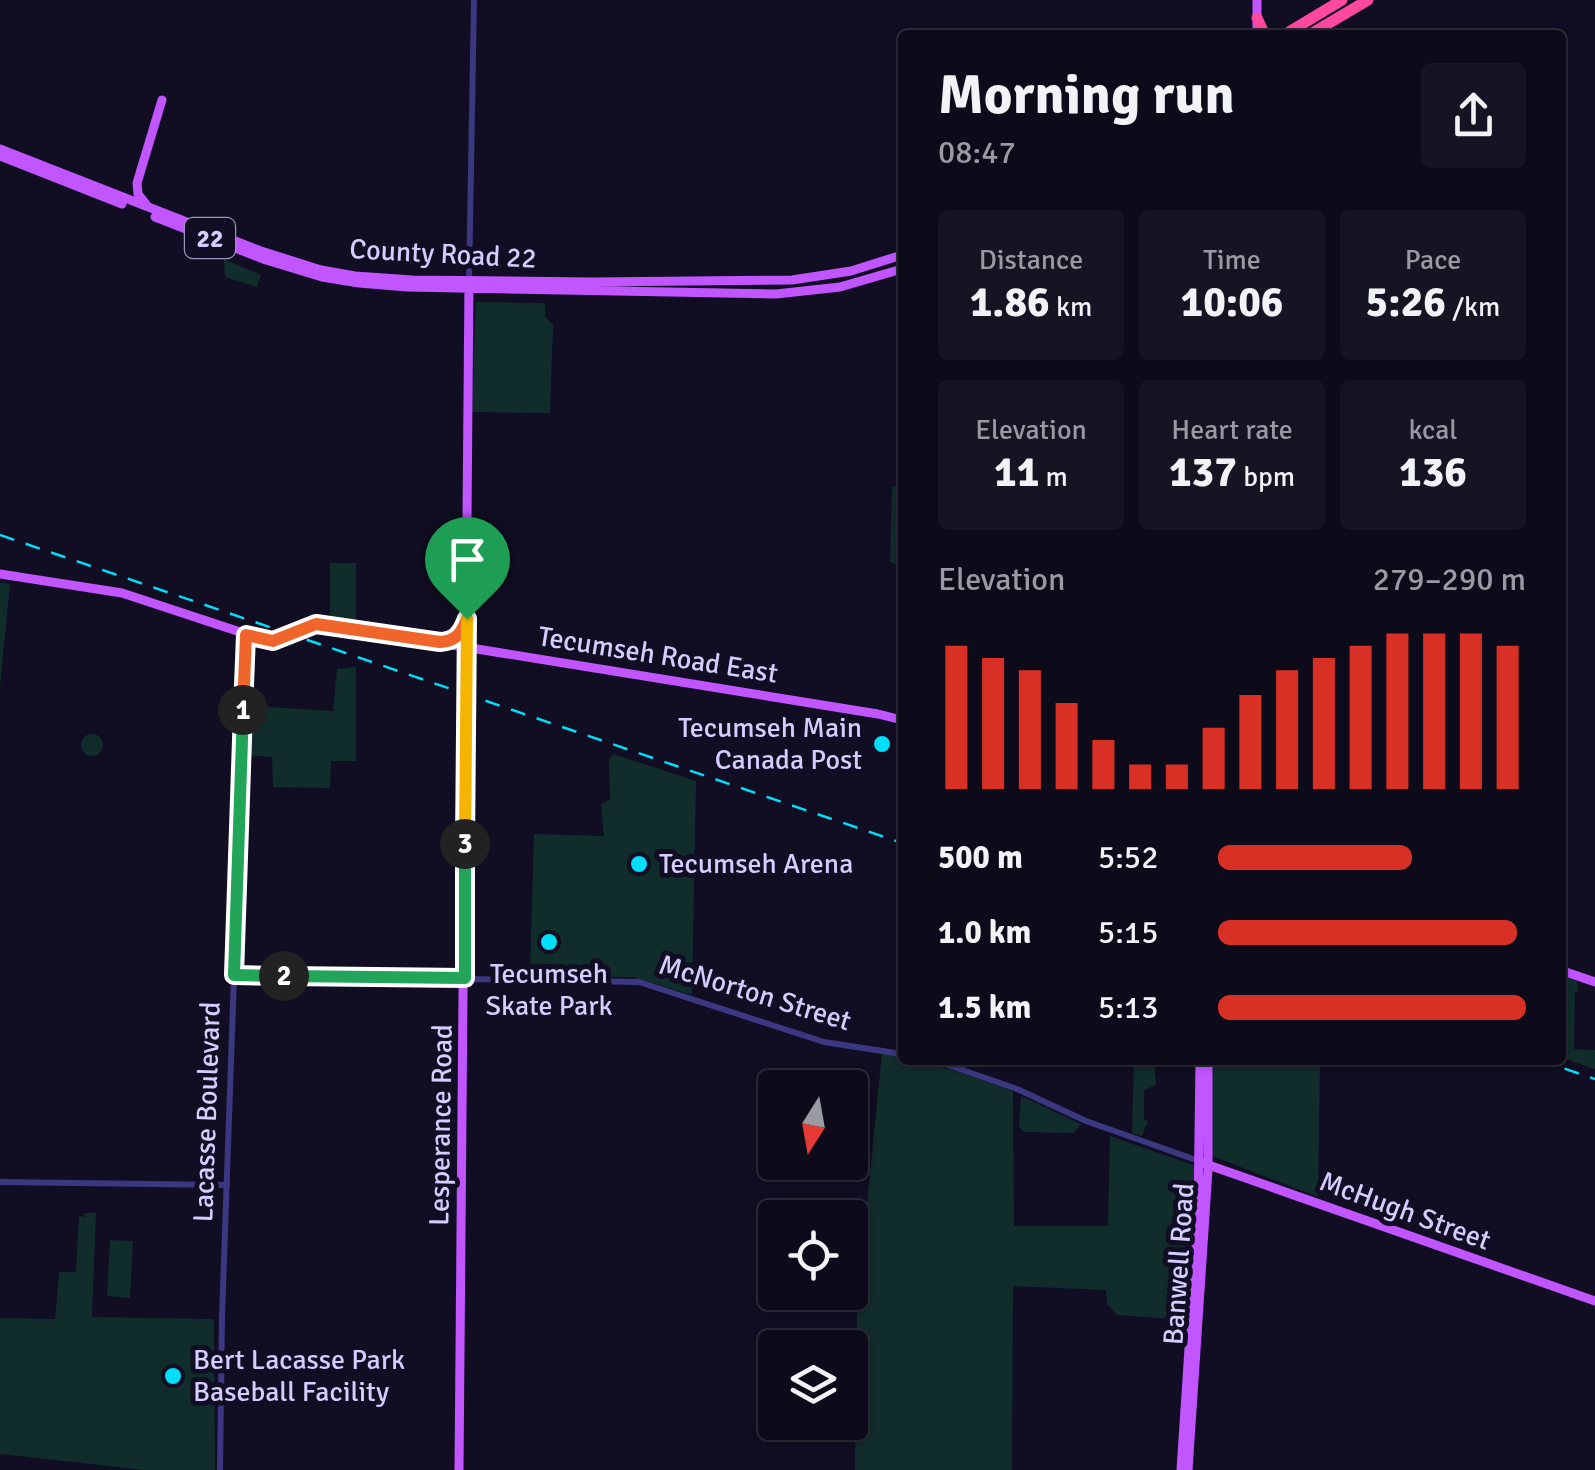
<!DOCTYPE html>
<html lang="en">
<head>
<meta charset="utf-8">
<style>
  :root { --surface:#0d0a1a; --page:#161323; --text:#f1f3f6; --muted:#9a9aa2; --line:#2d2b39; --accent:#d93025 }
  body { margin:0; font-family:Signika,sans-serif; background:var(--page); color:var(--text); height:100vh; display:flex; flex-direction:column; font-size:38px; white-space:nowrap }
  * { box-sizing:border-box; margin:0 }
  p { font-size:32px; color:var(--muted) }
  .icon { flex:none; width:55px; height:55px; fill:none; stroke:currentColor; stroke-width:2; stroke-linecap:round; stroke-linejoin:round }
  .map { position:relative; flex:1; overflow:hidden }
  .sheet { position:absolute; left:898px; top:30px; width:668px; height:1035px; display:flex; flex-direction:column; background:var(--surface); border-radius:10px; box-shadow:0 2px 8px #0004,0 0 0 2px var(--line) }
  .sheet>* { flex:none }
  .needle { width:65px; rotate:191deg }
  .tools { position:absolute; left:758px; top:1070px; display:grid; gap:20px }
  .tools a { display:grid; place-items:center; width:110px; height:110px; border-radius:10px; background:var(--surface); box-shadow:0 2px 8px #0004,0 0 0 2px var(--line); font-size:50px }
  .pin { position:absolute; display:grid; place-items:center; width:85px; height:85px; color:#fff; margin:-102px -42px; border-radius:50% 50% 50% 0; rotate:-45deg; box-shadow:0 0 10px #0007 }
  .pin .icon { rotate:45deg }
  .km { position:absolute; width:50px; height:50px; margin:-25px; border-radius:50%; background:#222; color:#fff; font-size:28px; line-height:50px; text-align:center }
  .round { display:grid; place-items:center; flex:none; width:105px; height:105px; border-radius:10px; background:var(--page) }
  .summary { display:flex; align-items:center; justify-content:space-between; height:170px; padding:0 40px }
  h1 { font-size:55px; font-weight:800; line-height:75px }
  .metrics { display:grid; grid-template-columns:repeat(3,1fr); gap:15px; height:170px; padding:10px 40px }
  .metrics div { display:grid; align-content:center; border-radius:10px; background:var(--page); text-align:center }
  .metrics b { font-size:42px; font-weight:800 }
  .metrics small { font-size:28px; font-weight:400 }
  .metrics p { font-size:28px }
  .chart { height:280px; padding:20px 40px }
  .chart p { display:flex; justify-content:space-between }
  .chart svg { width:100%; height:180px; margin-top:10px; stroke:var(--accent); stroke-width:6 }
  ul { padding:0 40px; list-style:none; font-size:32px }
  li { display:grid; grid-template-columns:160px 120px 1fr; align-items:center; height:75px }
  li i { height:25px; border-radius:12px; background:var(--accent) }
  .map>svg:first-child { display:block }
  .green { fill:#102c2b }
  .lines { fill:none; stroke-linecap:round; stroke-linejoin:round }
  .minor { stroke:#3b3781; stroke-width:6 }
  .major { stroke:#c155ff; stroke-width:9 }
  .highway { stroke:#ff499f; stroke-width:11 }
  .rail { stroke:#00def9; stroke-width:2.5; stroke-dasharray:15 12; stroke-linecap:butt }
  .split-1-casing { stroke:#fff; stroke-width:20 }
  .split-2-casing { stroke:#fff; stroke-width:20 }
  .split-3-casing { stroke:#fff; stroke-width:20 }
  .split-4-casing { stroke:#fff; stroke-width:20 }
  .split-1 { stroke:#f0652b; stroke-width:12 }
  .split-2 { stroke:#22a559; stroke-width:12 }
  .split-3 { stroke:#22a559; stroke-width:12 }
  .split-4 { stroke:#f5b400; stroke-width:12 }
  .poi-dot { fill:#00def9; stroke:#110d22; stroke-width:4 }
  .labels { text-anchor:middle; dominant-baseline:central; stroke-width:10; stroke-linejoin:round; paint-order:stroke }
  .shield { fill:#110d22; stroke:#9a94bd; stroke-width:2.5 }
  .shield-label { font-size:25px; font-weight:bold; fill:#d4ceff }
  .street-label { font-size:28px; fill:#d4ceff; stroke:#110d22 }
  .poi-label { font-size:28px; fill:#d4ceff; stroke:#110d22; text-anchor:start }
</style>
</head>
<body>
<div class="map">
<svg width="1595" height="1470" viewBox="0 0 1595 1470">
  <rect width="100%" height="100%" fill="#110d22"/>
  <path class="green" d="M224 259 261 275 257 287 225 277Z
    M476 302 545 303V316L553 325 550 413 472 412Z
    M892 486 902 487V567L890 562Z
    M330 563H356V625L330 619Z
    M0 583 10 584 0 687Z
    M356 667V761H331L330 788 273 787 272 757 248 755 250 706 333 711 337 669Z
    M81 745a11 11 0 1 1 22 0a11 11 0 1 1-22 0Z
    M613 754 696 781 692 995 633 977H526L525 971 530 969 534 834 604 836 601 804 610 800 609 761Z
    M1560 976 1577 981 1578 992H1575L1574 1049 1595 1050V1069L1560 1057Z
    M882 1053 953 1070 1013 1091 1014 1226H1108L1110 1136 1196 1166 1186 1320 1117 1315 1107 1304 1106 1290 1013 1286 1012 1470H855L857 1304Z
    M1134 1060H1154L1156 1085 1144 1090V1120L1148 1121 1142 1136 1132 1133Z
    M1212 1060H1320L1318 1197 1212 1156Z
    M1021 1096 1081 1124 1074 1133 1024 1132 1019 1127Z
    M84 1213H96L92 1317 214 1319 215 1470H145L0 1454V1318L55 1319 59 1272H76L79 1216 85 1217Z
    M110 1240 133 1241 130 1298 107 1296Z"/>
  <g class="lines">
    <path class="minor" d="M469 281 474 0
      M234 975 639 982 824 1042 902 1054
      M934 1060 1017 1089 1086 1121 1199 1161
      M0 1182 227 1185
      M220 1470 222 1317 246 635"/>
    <path class="major" d="M1257 35V0
      M0 149 261 251 321 270 355 276 412 280 593 282 792 280 851 271 902 255
      M0 156 122 204
      M146 204 138 194 137 183 162 100
      M155 217 266 260 322 277 359 283 407 287 776 294 840 287 902 269
      M0 574 122 593 270 642 307 625 335 626 878 714 902 720
      M1560 970 1595 982
      M1200 1162 1595 1301
      M459 1470 469 281
      M1181 1470 1198 1212 1200 1060
      M1188 1470 1208 1170V1060"/>
    <path class="highway" d="M1257 18 1265 35
      M1284 35 1342 0
      M1309 35 1368 0"/>
    <path class="rail" d="M0 535 902 843
      M1539 1060 1595 1079"/>
  </g>
  <g class="lines">
    <g class="split-1-casing">
      <path id="split-1" d="M243 710 246 635 273 641 316 624 440 642C456 641 461 634 467 619"/>
    </g>
    <g class="split-2-casing">
      <path id="split-2" d="M243 710 234 975 284 976"/>
    </g>
    <g class="split-3-casing">
      <path id="split-3" d="M284 976 465 978V844"/>
    </g>
    <g class="split-4-casing">
      <path id="split-4" d="M465 844 467 619"/>
    </g>
    <use href="#split-1" class="split-1"/>
    <use href="#split-2" class="split-2"/>
    <use href="#split-3" class="split-3"/>
    <use href="#split-4" class="split-4"/>
  </g>
  <g class="poi-dot">
    <circle cx="882" cy="744" r="10"/>
    <circle cx="639" cy="864" r="10"/>
    <circle cx="549" cy="942" r="10"/>
    <circle cx="173" cy="1376" r="10"/>
  </g>
  <g class="labels">
    <rect class="shield" x="185" y="218" width="50" height="40" rx="8"/>
    <g class="shield-label">
      <text x="210" y="238">22</text>
    </g>
    <g class="street-label">
      <text transform="translate(443 254) rotate(3)">County Road 22</text>
      <text transform="translate(658 655) rotate(9)">Tecumseh Road East</text>
      <text transform="translate(755 993) rotate(17)">McNorton Street</text>
      <text transform="translate(207 1112) rotate(-88)">Lacasse Boulevard</text>
      <text transform="translate(441 1125) rotate(-89)">Lesperance Road</text>
      <text transform="translate(1405 1211) rotate(20)">McHugh Street</text>
      <text transform="translate(1179 1264) rotate(-86)">Banwell Road</text>
    </g>
    <g class="poi-label">
      <text x="862" y="728" text-anchor="end">Tecumseh Main<tspan x="862" dy="32">Canada Post</tspan></text>
      <text x="659" y="864">Tecumseh Arena</text>
      <text x="549" y="974" text-anchor="middle">Tecumseh<tspan x="549" dy="32">Skate Park</tspan></text>
      <text x="193" y="1360">Bert Lacasse Park<tspan x="193" dy="32">Baseball Facility</tspan></text>
    </g>
  </g>
</svg>
<div class="tools">
<a><svg class="needle" viewBox="-14 -14 28 28"><path d="M0-13l5 13h-10z" fill="#e53935"/><path d="M0 13l5-13h-10z" fill="#9a9aa2"/></svg></a>
<a><svg class="icon" aria-label="locate" viewBox="0 0 24 24"><circle cx="12" cy="12" r="6"/><path d="M12 2v4M12 18v4M2 12h4M18 12h4"/></svg></a>
<a><svg class="icon" aria-label="layers" viewBox="0 0 24 24"><path d="M12 4l9 5-9 5-9-5zM3 14l9 5 9-5"/></svg></a>
</div>
<div class="pin" style="left:467px;top:619px;background:#1e9e55"><svg class="icon" aria-label="arrive" viewBox="0 0 24 24"><path d="M6 21V4h12l-3 4 3 4H6"/></svg></div>
<b class="km" style="left:243px;top:710px">1</b>
<b class="km" style="left:284px;top:976px">2</b>
<b class="km" style="left:465px;top:844px">3</b>
<section class="sheet">
<div class="summary"><div><h1>Morning run</h1><p>08:47</p></div><a class="round"><svg class="icon" aria-label="share" viewBox="0 0 24 24"><path d="M12 15V3M7 8l5-5 5 5M5 13v7h14v-7"/></svg></a></div>
<div class="metrics">
<div><p>Distance</p><b>1.86<small> km</small></b></div>
<div><p>Time</p><b>10:06</b></div>
<div><p>Pace</p><b>5:26<small> /km</small></b></div>
</div>
<div class="metrics">
<div><p>Elevation</p><b>11<small> m</small></b></div>
<div><p>Heart rate</p><b>137<small> bpm</small></b></div>
<div><p>kcal</p><b>136</b></div>
</div>
<div class="chart"><p><span>Elevation</span>279–290 m</p>
<svg viewBox="0 0 160 44" preserveAspectRatio="none"><path d="M5 44V9M15 44V12M25 44V15M35 44V23M45 44V32M55 44V38M65 44V38M75 44V29M85 44V21M95 44V15M105 44V12M115 44V9M125 44V6M135 44V6M145 44V6M155 44V9"/></svg>
</div>
<ul>
<li><b>500 m</b>5:52<i style="width:63%"></i></li>
<li><b>1.0 km</b>5:15<i style="width:97%"></i></li>
<li><b>1.5 km</b>5:13<i style="width:100%"></i></li>
</ul>
</section>
</div>
</body>
</html>
